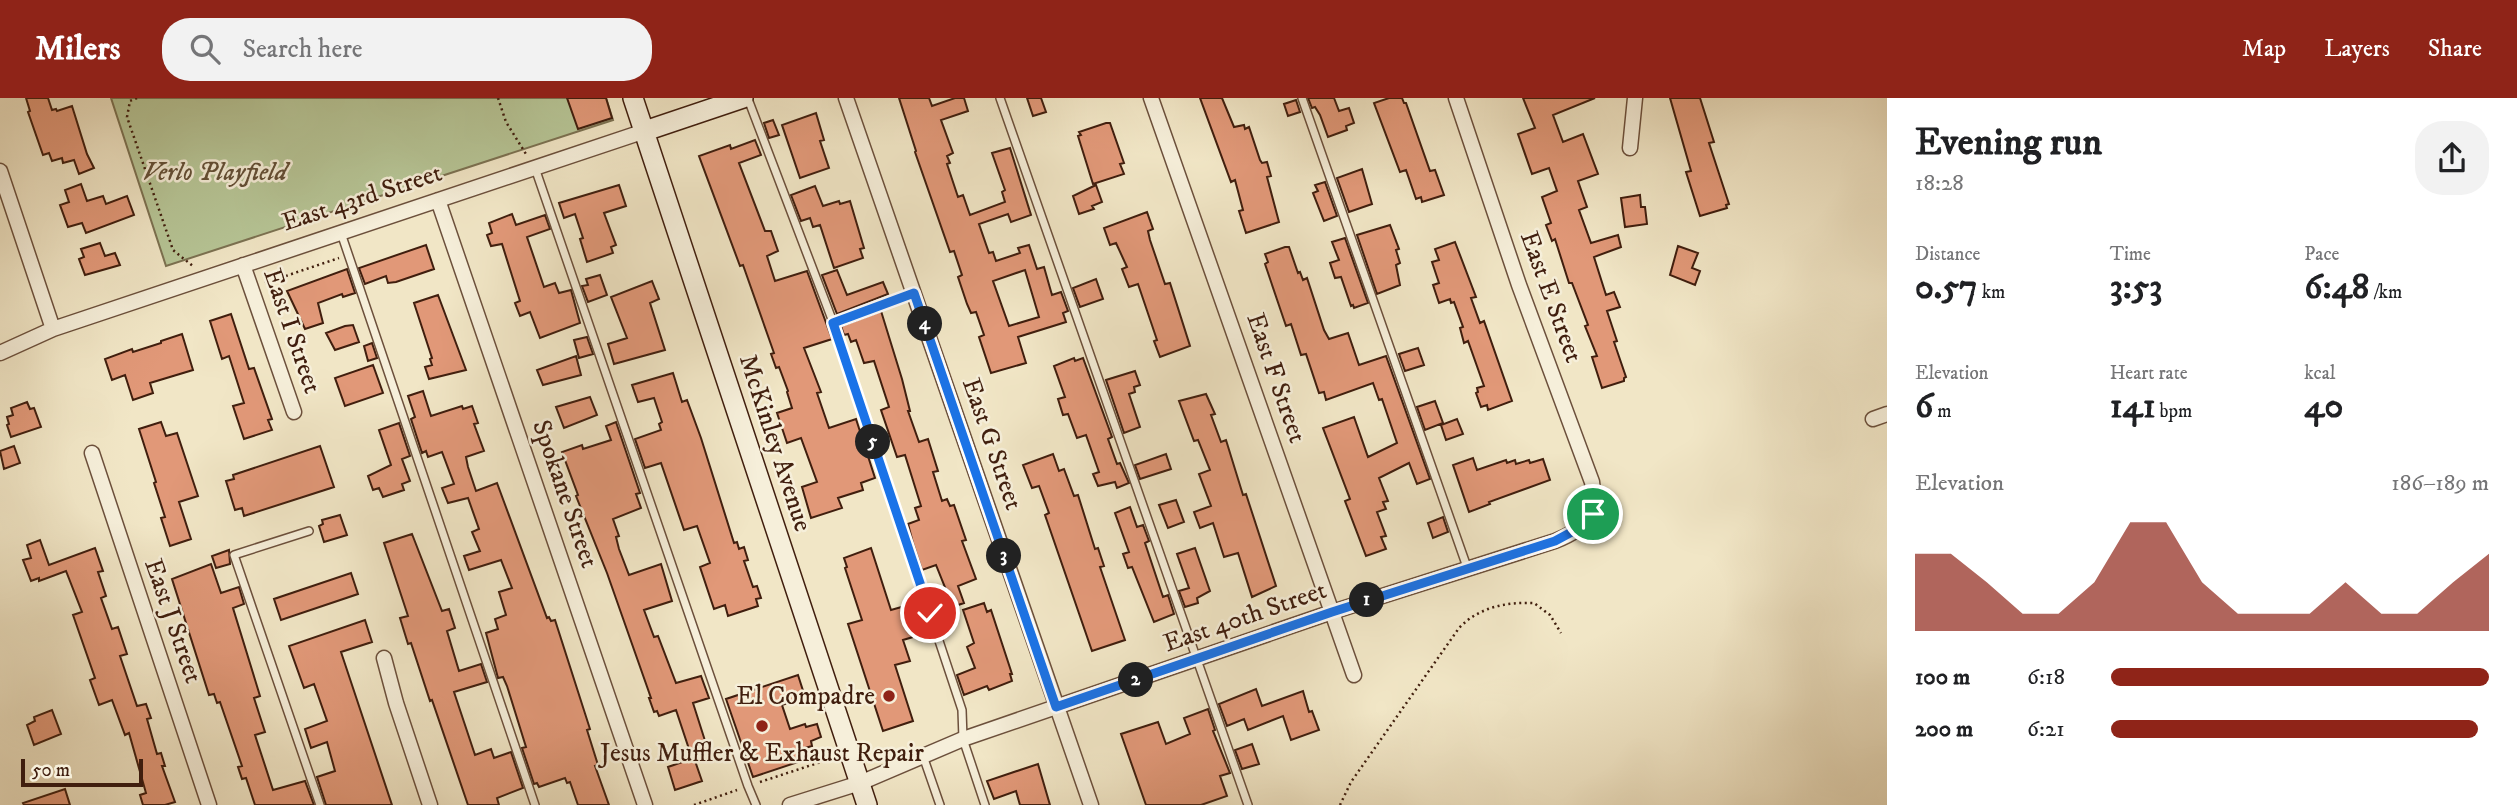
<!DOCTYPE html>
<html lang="en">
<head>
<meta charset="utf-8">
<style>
  :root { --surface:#fff; --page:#f2f2f2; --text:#202124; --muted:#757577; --accent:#8f2418 }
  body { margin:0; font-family:"IM FELL DW Pica",serif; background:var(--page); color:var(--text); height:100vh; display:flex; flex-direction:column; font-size:26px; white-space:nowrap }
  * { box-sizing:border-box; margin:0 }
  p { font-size:23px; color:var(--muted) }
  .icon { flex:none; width:38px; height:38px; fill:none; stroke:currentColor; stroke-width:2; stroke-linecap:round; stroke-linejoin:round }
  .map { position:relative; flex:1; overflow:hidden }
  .drawer { display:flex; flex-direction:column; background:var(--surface); width:630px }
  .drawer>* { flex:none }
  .scale { position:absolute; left:21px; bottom:18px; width:122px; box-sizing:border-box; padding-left:7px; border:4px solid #401e0e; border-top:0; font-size:19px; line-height:24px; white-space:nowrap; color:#401e0e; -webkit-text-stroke:5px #f6efda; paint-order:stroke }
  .pin { position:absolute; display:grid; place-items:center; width:60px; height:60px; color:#fff; margin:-30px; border:4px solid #fff; border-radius:50%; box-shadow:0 2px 7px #0007 }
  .km { position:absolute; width:35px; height:35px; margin:-18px; border-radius:50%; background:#222; color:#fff; font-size:19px; line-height:35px; text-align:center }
  .round { display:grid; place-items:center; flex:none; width:74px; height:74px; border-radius:28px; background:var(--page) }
  .head { display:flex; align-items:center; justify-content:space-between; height:119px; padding:0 28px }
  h1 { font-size:38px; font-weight:700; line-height:52px }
  .stats { display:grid; grid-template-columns:repeat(3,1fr); gap:10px; height:119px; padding:7px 28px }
  .stats div { display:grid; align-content:center }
  .stats b { font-size:35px; font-weight:700 }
  .stats small { font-size:19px; font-weight:400 }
  .stats p { font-size:19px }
  .chart { height:196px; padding:14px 28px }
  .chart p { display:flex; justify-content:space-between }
  .chart svg { width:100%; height:126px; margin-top:7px; fill:var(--accent); opacity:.7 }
  ul { padding:0 28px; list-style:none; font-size:23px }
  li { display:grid; grid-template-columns:112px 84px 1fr; align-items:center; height:52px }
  li i { height:18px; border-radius:9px; background:var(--accent) }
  header { display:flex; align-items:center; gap:42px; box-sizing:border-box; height:98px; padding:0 35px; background:var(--accent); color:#fff }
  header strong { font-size:33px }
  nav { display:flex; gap:38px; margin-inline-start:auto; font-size:24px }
  .search { width:490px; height:63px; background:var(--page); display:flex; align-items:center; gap:18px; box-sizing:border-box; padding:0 24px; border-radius:28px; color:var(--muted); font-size:26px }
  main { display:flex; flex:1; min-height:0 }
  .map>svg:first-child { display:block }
  .green { fill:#b7c697; stroke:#7c7252; stroke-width:2 }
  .building { fill:#e19878; stroke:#401e0e; stroke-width:2; fill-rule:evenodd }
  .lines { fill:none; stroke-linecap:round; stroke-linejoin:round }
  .lane-casing { stroke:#6c503c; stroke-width:10 }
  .street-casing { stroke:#6c503c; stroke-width:17 }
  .secondary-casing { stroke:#401e0e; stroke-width:22 }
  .path { stroke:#401e0e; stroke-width:2.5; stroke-dasharray:2 3.5; stroke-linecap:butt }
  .lane { stroke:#f6efda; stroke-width:7 }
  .street { stroke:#f6efda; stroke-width:14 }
  .secondary { stroke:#f6efda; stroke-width:19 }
  .route-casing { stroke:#fff; stroke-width:14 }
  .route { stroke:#1a73e8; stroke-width:9 }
  .poi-dot { fill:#8f2418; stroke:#f6efda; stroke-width:2.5 }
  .labels { text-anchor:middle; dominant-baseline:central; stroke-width:5; stroke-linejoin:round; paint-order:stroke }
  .park-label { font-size:26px; font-style:italic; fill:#645037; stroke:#f6efda }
  .street-label { font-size:26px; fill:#401e0e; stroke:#f6efda }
  .poi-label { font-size:26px; fill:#401e0e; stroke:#f6efda; text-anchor:end }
</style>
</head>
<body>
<header>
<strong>Milers</strong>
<div class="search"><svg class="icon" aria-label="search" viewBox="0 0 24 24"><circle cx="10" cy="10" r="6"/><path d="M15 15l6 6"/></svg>Search here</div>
<nav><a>Map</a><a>Layers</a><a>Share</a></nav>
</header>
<main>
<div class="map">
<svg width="1887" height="707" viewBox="0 0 1887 707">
  <rect width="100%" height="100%" fill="#f1e6c6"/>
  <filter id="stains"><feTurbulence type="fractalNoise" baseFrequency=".00286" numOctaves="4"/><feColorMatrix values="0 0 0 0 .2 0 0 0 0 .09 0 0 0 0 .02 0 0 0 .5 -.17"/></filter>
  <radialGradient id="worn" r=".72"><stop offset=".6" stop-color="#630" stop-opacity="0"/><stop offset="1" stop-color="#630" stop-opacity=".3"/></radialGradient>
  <path class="green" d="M111 0H606L613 22 166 168Z"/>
  <path class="building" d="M26 0H48L52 12 56 11 57 13 72 8 87 56 94 70 79 76 74 62 63 65 62 60 52 63 49 55 43 57 28 14 30 13Z
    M567 0H606L612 20 578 31Z
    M899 0H929L932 8 955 0H964L968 13 941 22 953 55 947 58 950 65 947 66 958 99 963 97 970 117 1005 104 1002 94 1005 92 992 55 1010 50 1031 117 1011 124 1008 116 979 126 989 155 993 154 996 163 1020 155 1018 150 1029 147 1037 171 1044 169 1052 197 1061 194 1068 213 1063 215 1066 224 1018 239 1026 265 991 275 979 239 984 237 976 214 971 215 967 206 958 179 962 177 954 153 950 154 915 54 916 53ZM1025 172 1039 219 1009 228 993 183Z
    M1027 0H1041L1046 14 1033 18Z
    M1200 0H1222L1234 29 1244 27 1245 31 1249 29 1260 62 1262 65 1267 64 1271 78 1267 79 1279 124 1246 135 1239 113 1243 112 1235 82 1231 84Z
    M1308 0H1334L1339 13 1349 10 1354 25 1346 28 1347 32 1328 39 1320 17 1315 9 1312 10Z
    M1389 0H1402L1404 5H1406L1430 73 1435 72 1444 97 1422 104 1421 99 1416 101 1406 72 1400 74 1374 5Z
    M1523 0H1595L1553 17 1563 44 1583 36 1598 76 1578 83 1587 109 1579 112 1591 145 1618 137 1621 149 1594 159 1606 197 1614 194 1620 209 1607 213 1617 243 1614 244 1626 279 1624 280V283L1602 290 1592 259 1597 258 1585 228 1588 227 1572 185H1569L1555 141 1552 143 1546 127 1551 125 1542 99 1557 93 1549 70 1532 76 1518 36 1535 30Z
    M1670 0H1700L1714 44 1709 45 1729 106 1726 107 1727 110 1700 118 1686 74 1691 73Z
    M1296 2 1300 14 1288 18 1284 6Z
    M816 15 824 42 820 43 829 70 800 80 782 27Z
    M773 22 779 37 769 40 764 25Z
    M1106 25H1110L1124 65 1120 66 1124 76 1093 86 1078 38 1081 37 1079 34Z
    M755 42 761 57 739 65 765 133H771L778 153 767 158 775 183 807 173 832 241 804 250 821 294 817 295 829 330 856 321 875 380 861 385 863 392 838 400 842 410 811 420 802 389 817 384 801 340 787 345 777 315 792 310 787 294 788 293 779 269 776 270 771 256 774 255 743 167 740 168 699 58 730 47 731 51Z
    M1362 71 1372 106 1349 114 1337 80Z
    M1325 84 1337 118 1324 123 1313 95 1318 93 1315 87Z
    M81 86 87 103 103 98 106 106 127 98 134 117 86 135 82 125 68 129 60 107 69 104 65 92Z
    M619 87 626 108 604 115 616 147 611 149 613 155 587 164 580 141 583 140 575 116 564 120 559 105Z
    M1096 87 1102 104 1092 108 1094 111 1079 116 1073 98Z
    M815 88 823 108 839 103 840 106 850 103 864 150 860 151 863 160 834 170 820 127 813 129 810 120 801 123 791 97Z
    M1640 97 1641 109H1645L1647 126 1625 129 1621 100Z
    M1147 114 1153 131 1148 133 1150 142 1165 186 1170 185 1190 248 1160 259 1154 243 1157 242 1138 186 1129 189 1122 171 1127 169 1116 145 1110 147 1104 130Z
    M512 116 516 127 545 117 550 131 527 139 544 189 555 185 559 195 571 192 580 225 540 240 530 214 520 218 515 205 520 203 502 146 491 148 487 137 492 135 489 125Z
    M1390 127 1399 151 1396 152 1400 165 1396 167 1400 187 1377 196 1357 137Z
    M1345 140 1368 205 1354 210 1353 207 1351 208 1341 179 1335 180 1330 165 1339 162 1332 144Z
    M1455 144 1476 199 1471 200 1480 225 1484 223 1512 303 1488 312 1487 307 1481 309 1476 295 1478 294 1477 290 1484 288 1468 243 1464 245 1460 230 1463 229 1454 204 1451 205 1450 201 1439 205 1433 187 1439 185 1432 164 1439 162 1435 151Z
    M100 145 105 158 115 155 120 167 85 177 79 161 84 159 81 151Z
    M426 147 434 171 396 184 388 185 386 178 365 186 359 170Z
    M1678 148 1698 155 1692 170 1700 173 1695 187 1670 177Z
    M1285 149H1289L1298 175 1300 174 1303 182 1307 180 1324 232 1329 241 1348 235 1359 267 1386 258 1430 381 1417 386 1409 365 1379 380 1388 403 1383 404 1386 411 1377 414 1386 438 1381 439 1386 451 1366 458 1345 403 1350 401 1323 330 1354 319 1368 359 1397 345 1382 301 1379 302 1373 285 1326 302 1324 294 1319 295 1306 256 1301 257 1291 226 1286 228 1265 166 1268 164 1265 156Z
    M347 171 355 195 343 199 342 196 318 205 323 225 305 231 287 193Z
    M837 172 847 197 883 184 888 196 837 216 822 177Z
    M600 177 607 197 588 204 582 188 588 187 586 181Z
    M1096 181 1103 201 1080 209 1073 190Z
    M652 183 659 201 650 205 665 252 614 266 608 246 627 240 611 199Z
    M438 197 466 272 429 281 425 269 432 267 430 261 432 260 414 205Z
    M881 213 902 281 910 313H908L919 344 928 341 938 373 933 374 942 403 947 401 950 408 954 407 966 442 962 443 976 481 958 488 964 505 946 511 940 494 946 492 936 467 922 472 913 445 908 426 919 422 915 410 921 408 905 357 897 359 881 312 889 309 874 263 864 265 856 242 851 244 848 236 844 237 841 228Z
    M231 216 249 271 254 270 272 321 268 322 272 332 244 341 233 308 244 305 229 258 222 261 210 223Z
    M353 227 359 244 335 252 326 235 345 228Z
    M182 236 193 272 150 285 153 295 133 302 125 277 112 282 105 261 132 251 133 254 161 245V243Z
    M587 239 593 256 579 260 574 242Z
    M372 245 377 260 368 263 364 248Z
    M1418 250 1424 267 1405 273 1399 256Z
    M576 258 581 277 543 287 537 272Z
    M1074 260 1075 263 1083 260 1112 339 1108 341 1117 366 1120 365 1129 385 1117 390 1115 384 1098 388 1093 376 1099 374 1086 337 1077 340 1068 316 1063 317 1058 301 1065 299 1054 268Z
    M373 267 383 295 345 308 335 280Z
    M1135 273 1140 287 1134 289 1135 294 1129 296 1140 329 1124 335 1106 282Z
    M673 275 682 304 687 302 701 340 734 445 737 444 739 451 744 449 748 462 744 463 753 489 757 488 761 500 756 501 758 508 728 518 725 507 714 511 700 469 710 465 697 428 684 432 661 365 645 370 635 341 661 332 659 326 662 324 654 300 638 304 632 287Z
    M423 293 431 318 462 308 463 311 472 308 478 325 474 326 484 353 466 359 468 369 476 393 497 385 547 520 549 519 551 523 555 522 590 631 587 632 598 667 595 668 609 707H578L570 684 567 685 565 680 539 689 537 685 534 686 522 650 526 649 507 588 503 579 498 580 486 535 498 531 495 521 506 517 499 494 512 490 501 462 469 472 464 458 480 453 472 434 479 431 468 400 448 405 442 390 454 386 442 354 428 359 426 353 422 355 411 321 415 319 408 298Z
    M1206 296 1215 316 1211 317 1221 344 1226 342 1243 397 1246 396 1276 488 1252 499 1238 455 1224 459 1213 425 1200 430 1194 414 1211 408 1199 376 1210 372 1198 342 1194 343 1179 303Z
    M590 299 597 317 564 330 556 309Z
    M1435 303 1443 325 1425 332 1417 309Z
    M27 304 30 311 34 310 41 329 11 339 7 327 9 326 7 319 13 317 11 310Z
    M1457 321 1463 336 1446 342 1441 327Z
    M161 324 166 338 177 335 198 398 179 404 191 441 170 448 161 420 165 419 154 385 156 384 139 331Z
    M616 324 640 395 636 396 641 410 613 421 619 438 616 439 619 451 629 477 661 466 672 503 644 512 654 539 658 538 676 585 701 578 709 600 693 605 707 649 690 654 676 612 659 618 657 613 654 614 649 600H651L607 475 576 398 578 397 562 354 582 347 583 351 611 342 606 328Z
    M399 325 410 358 402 361 410 383 402 386 404 392 383 399 379 390 373 392 368 378 391 367 379 332Z
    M14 348 20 365 4 371 0 353Z
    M320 348 334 389 244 418 242 410 235 412 226 383 234 381 233 377Z
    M1053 356 1059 373 1064 371 1074 398 1078 397 1095 451 1098 450 1104 468 1100 469 1125 542 1092 553 1045 417 1049 415 1039 388 1032 390 1023 367Z
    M1166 356 1171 371 1140 381 1135 367Z
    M1473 360 1477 372 1506 362 1507 365 1515 362 1516 366 1529 362 1530 365 1543 361 1550 382 1489 404 1490 406 1469 414 1453 367Z
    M1176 402 1184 424 1168 430 1159 407Z
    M1130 409 1137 429 1143 427 1149 443 1145 445 1163 499 1168 497 1174 516 1154 524 1132 469 1128 470 1123 456 1129 454 1115 415Z
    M340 417 347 437 324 444 319 428 323 426 322 422Z
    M1443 419 1448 434 1433 440 1428 425Z
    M412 436 442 513 449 511 455 530 447 533 459 573 481 566 487 584 454 594 475 657 491 651 494 660 511 654 523 690 497 700 499 707H468L432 602 430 603 411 545 408 546 400 520 408 518 384 445Z
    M40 442 49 467 95 450 103 473 98 474 106 498 101 500 112 531 118 529 127 556 120 558 137 608 146 606 151 620 147 621 157 656 161 655 165 668H162L175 704 165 707H143L140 697 146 695 129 635 125 637 112 602 99 607 90 582 95 580 73 517 82 514 66 473 39 483V480L31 483 23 462 31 460 27 447Z
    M871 450 891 512 905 508 907 515 922 510 930 534 903 542 910 563 895 567 913 623 883 633 848 526 862 522 845 470 847 469 844 460Z
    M1195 450 1210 493 1197 500 1198 505 1185 509 1179 493 1189 490 1177 456Z
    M229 452 230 466 216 470 212 458Z
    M211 466 221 495 239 489 244 506 233 510 260 598 254 600 265 634 255 637 273 692 305 683 314 707H255L246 680 242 681 238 669 242 668 220 604 217 605 214 596 209 597 172 481Z
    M351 475 358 496 281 522 274 501Z
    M984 505 987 514 991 512 1012 576H1010L1012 583 989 592 987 588 964 597 957 577 975 570 967 549 974 545 963 512Z
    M365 522 372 544 341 554 392 707H326L317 679 335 673 327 644 311 650 305 631 327 623 314 586 304 590 289 548Z
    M798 577 805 599 782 607 790 631 805 626 806 629 817 626 821 639 811 643 812 648 798 652 801 663 753 679 726 601Z
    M1256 591 1262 608 1303 593 1309 614 1312 613 1319 632 1291 642 1283 618 1248 632 1244 621 1227 628 1219 606Z
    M1208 611 1215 632 1213 633 1230 675 1220 678 1227 698 1201 707H1146L1121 636 1158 624 1166 646 1190 636 1184 620Z
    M52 612 61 636 34 647 27 627 35 623 34 619Z
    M1252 646 1259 666 1242 671 1235 652Z
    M694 660 702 683 675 692 668 669Z
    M1038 666 1050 707H1020L1016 693 994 701 987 683Z
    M65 691 70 707H24L23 705Z"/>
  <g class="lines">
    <g class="lane-casing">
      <path id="lane" d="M1000 0 1248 707
        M1302 0 1467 469
        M748 1 833 224 962 612 963 641 985 707
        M535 70 748 688 756 707
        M341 135 535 707
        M833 224 914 195
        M309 433 234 457 320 707
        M923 658 940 707"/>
    </g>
    <g class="street-casing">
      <path id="street" d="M846 0 1091 707
        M1151 0 1354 577
        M1630 50 1635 0
        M0 73 53 231
        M438 102 645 707
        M243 167 294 314
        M0 255 53 231 645 33
        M1873 321 1887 316
        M92 355 209 707
        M384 560 396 605 430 707
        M790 707 860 685 963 641 1332 514 1555 443C1587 430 1597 419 1592 384L1519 187 1456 0"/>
    </g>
    <g class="secondary-casing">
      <path id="secondary" d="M633 0 867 707
        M645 33 743 0"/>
    </g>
    <path class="path" d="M137 0 130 3 127 19 173 152 194 169
      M498 0 506 24 526 56
      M265 185 339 160
      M760 684 830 661 828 657 831 656
      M694 707 737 692
      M1340 707 1351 684 1459 530C1479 509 1506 504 1534 505L1550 517 1561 535"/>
    <use href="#lane" class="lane"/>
    <use href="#street" class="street"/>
    <use href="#secondary" class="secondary"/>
  </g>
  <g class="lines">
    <g class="route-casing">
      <path id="route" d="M930 515 833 225 914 195 1056 609 1332 514 1555 443 1581 429 1593 416"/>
    </g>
    <use href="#route" class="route"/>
  </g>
  <g class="poi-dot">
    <circle cx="889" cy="598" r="7"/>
    <circle cx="762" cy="628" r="7"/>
  </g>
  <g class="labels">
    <g class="park-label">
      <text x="215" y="74">Verlo Playfield</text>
    </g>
    <g class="street-label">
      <text transform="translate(362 100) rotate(-18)">East 43rd Street</text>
      <text transform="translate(1551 199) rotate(70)">East E Street</text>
      <text transform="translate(292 233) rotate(71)">East I Street</text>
      <text transform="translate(1276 280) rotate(71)">East F Street</text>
      <text transform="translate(775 345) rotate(72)">McKinley Avenue</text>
      <text transform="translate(992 346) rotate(71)">East G Street</text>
      <text transform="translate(565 396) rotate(71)">Spokane Street</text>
      <text transform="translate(1245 519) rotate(-19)">East 40th Street</text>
      <text transform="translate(173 523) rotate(71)">East J Street</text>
    </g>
    <g class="poi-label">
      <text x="875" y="598">El Compadre</text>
      <text x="762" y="655" text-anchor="middle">Jesus Muffler &amp; Exhaust Repair</text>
    </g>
  </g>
  <rect width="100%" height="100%" filter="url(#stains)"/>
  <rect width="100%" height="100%" fill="url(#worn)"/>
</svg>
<div class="scale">50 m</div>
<div class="pin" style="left:1593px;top:416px;background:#1e9e55"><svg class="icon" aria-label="arrive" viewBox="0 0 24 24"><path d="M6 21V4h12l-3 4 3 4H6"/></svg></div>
<div class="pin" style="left:930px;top:515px;background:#d93025"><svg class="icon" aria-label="check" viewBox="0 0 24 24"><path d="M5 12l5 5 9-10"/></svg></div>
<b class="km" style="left:1367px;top:502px">1</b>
<b class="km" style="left:1136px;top:582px">2</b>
<b class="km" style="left:1004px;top:458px">3</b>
<b class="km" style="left:925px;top:226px">4</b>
<b class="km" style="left:873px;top:344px">5</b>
</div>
<section class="drawer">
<div class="head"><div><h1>Evening run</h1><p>18:28</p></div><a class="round"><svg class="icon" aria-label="share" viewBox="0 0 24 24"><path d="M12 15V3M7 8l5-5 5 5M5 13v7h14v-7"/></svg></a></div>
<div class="stats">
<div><p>Distance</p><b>0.57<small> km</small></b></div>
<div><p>Time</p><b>3:53</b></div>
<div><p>Pace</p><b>6:48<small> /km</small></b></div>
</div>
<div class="stats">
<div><p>Elevation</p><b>6<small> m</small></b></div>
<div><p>Heart rate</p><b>141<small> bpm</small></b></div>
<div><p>kcal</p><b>40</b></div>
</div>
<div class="chart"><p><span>Elevation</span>186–189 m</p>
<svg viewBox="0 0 160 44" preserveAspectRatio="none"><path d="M0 44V17L10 17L20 27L30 38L40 38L50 27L60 6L70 6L80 27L90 38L100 38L110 38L120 27L130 38L140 38L150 27L160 17V44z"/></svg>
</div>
<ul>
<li><b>100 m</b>6:18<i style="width:100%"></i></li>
<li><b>200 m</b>6:21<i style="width:97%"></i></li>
</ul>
</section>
</main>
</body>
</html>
